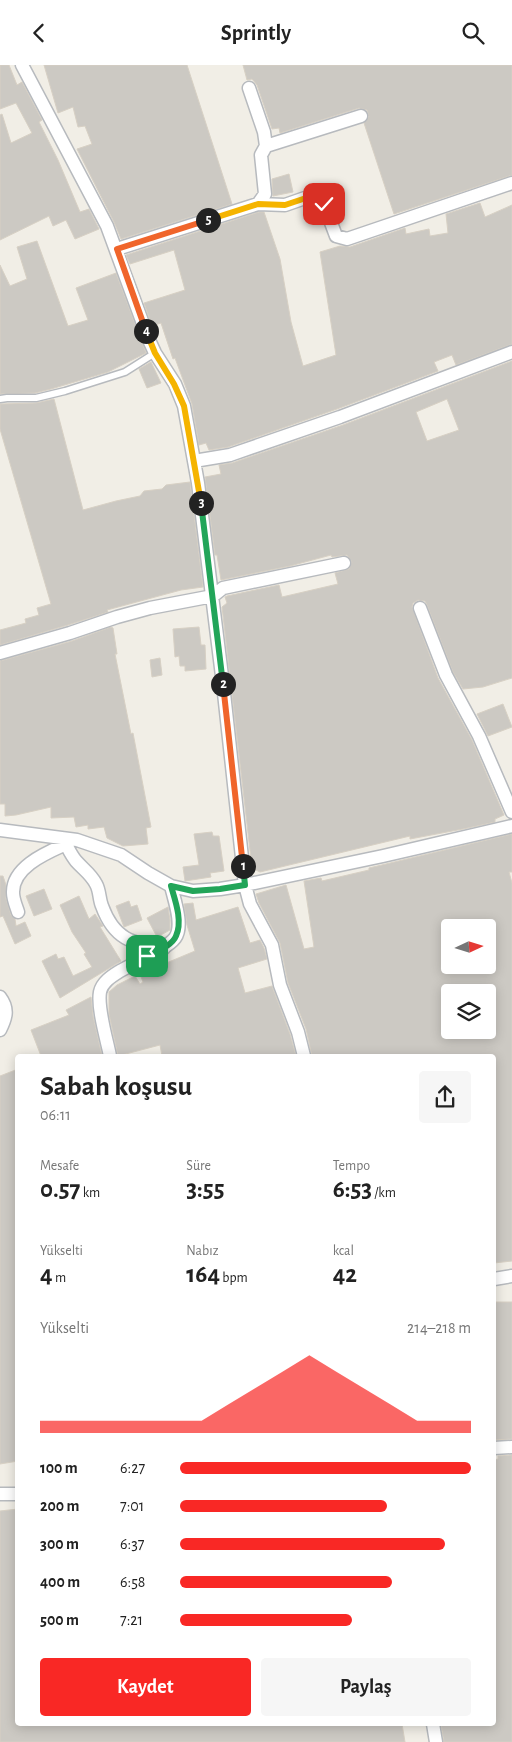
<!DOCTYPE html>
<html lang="tr">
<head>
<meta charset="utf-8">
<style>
  :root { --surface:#fff; --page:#f6f6f6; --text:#222; --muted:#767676; --accent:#f92825 }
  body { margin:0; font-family:"Alegreya Sans",sans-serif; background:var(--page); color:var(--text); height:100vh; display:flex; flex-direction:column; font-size:19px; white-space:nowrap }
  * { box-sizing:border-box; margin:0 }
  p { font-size:16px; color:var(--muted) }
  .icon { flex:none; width:28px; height:28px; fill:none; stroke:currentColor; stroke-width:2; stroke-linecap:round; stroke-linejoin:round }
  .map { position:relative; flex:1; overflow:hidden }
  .side { position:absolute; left:15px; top:989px; width:481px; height:672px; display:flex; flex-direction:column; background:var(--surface); border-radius:5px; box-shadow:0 2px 12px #0003 }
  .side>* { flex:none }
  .needle { width:32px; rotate:86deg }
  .fabs { position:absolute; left:441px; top:854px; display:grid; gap:10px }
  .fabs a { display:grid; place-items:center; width:55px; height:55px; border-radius:5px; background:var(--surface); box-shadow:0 2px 12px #0003; font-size:25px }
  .pin { position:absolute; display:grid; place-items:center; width:42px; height:42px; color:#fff; margin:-21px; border-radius:10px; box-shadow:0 2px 8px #0006 }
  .km { position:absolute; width:25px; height:25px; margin:-12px; border-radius:50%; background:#222; color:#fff; font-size:14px; line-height:25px; text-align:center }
  .round { display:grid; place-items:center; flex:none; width:52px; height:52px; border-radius:5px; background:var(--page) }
  .head { display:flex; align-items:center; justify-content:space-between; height:85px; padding:0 25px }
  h1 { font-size:28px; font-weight:700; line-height:38px }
  .metrics { display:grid; grid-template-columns:repeat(3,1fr); gap:8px; height:85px; padding:5px 25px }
  .metrics div { display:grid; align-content:center }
  .metrics b { font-size:25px; font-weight:700 }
  .metrics small { font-size:14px; font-weight:400 }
  .metrics p { font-size:14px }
  .chart { height:140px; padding:10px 25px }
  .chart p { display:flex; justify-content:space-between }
  .chart svg { width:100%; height:90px; margin-top:5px; fill:var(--accent); opacity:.7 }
  .action { display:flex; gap:10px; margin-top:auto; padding:10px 25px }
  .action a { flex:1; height:58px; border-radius:5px; background:var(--accent); color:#fff; font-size:20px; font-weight:700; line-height:58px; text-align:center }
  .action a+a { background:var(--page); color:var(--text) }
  ul { padding:0 25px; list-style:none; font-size:16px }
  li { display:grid; grid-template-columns:80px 60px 1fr; align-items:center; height:38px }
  li i { height:12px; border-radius:6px; background:var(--accent) }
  header { display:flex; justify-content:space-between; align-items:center; height:65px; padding:0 25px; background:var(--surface); font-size:22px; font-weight:700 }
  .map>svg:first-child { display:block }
  .building { fill:#ccc9c3; stroke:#d7d0c4; fill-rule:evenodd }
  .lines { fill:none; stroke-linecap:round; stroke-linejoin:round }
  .service-casing { stroke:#b7babe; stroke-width:9 }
  .minor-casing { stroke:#b7babe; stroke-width:15 }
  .service { stroke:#fff; stroke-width:6 }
  .minor { stroke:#fff; stroke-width:12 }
  .split-1-casing { stroke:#fff; stroke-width:10 }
  .split-2-casing { stroke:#fff; stroke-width:10 }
  .split-3-casing { stroke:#fff; stroke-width:10 }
  .split-4-casing { stroke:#fff; stroke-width:10 }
  .split-5-casing { stroke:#fff; stroke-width:10 }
  .split-6-casing { stroke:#fff; stroke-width:10 }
  .split-1 { stroke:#22a559; stroke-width:6 }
  .split-2 { stroke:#f0652b; stroke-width:6 }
  .split-3 { stroke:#22a559; stroke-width:6 }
  .split-4 { stroke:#f5b400; stroke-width:6 }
  .split-5 { stroke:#f0652b; stroke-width:6 }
  .split-6 { stroke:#f5b400; stroke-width:6 }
</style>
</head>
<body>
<header><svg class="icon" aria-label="back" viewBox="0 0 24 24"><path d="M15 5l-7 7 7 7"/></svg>Sprintly<svg class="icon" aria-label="search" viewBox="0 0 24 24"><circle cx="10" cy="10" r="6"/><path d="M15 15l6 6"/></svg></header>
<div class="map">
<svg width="512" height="1677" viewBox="0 0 512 1677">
  <rect width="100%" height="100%" fill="#f1eee6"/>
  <path class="building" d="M0 0H9L17 20 22 17 42 55 39 57 58 95 80 147 89 144 99 164 75 174 66 155 53 161 49 151 0 175V50L2 49 11 78 32 68 16 38 0 44Z
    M44 0H187L232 139 121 174 114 157 77 84 92 79 85 61 78 62 73 42 58 48Z
    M243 0H512V110L394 149 364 58 369 52 367 45 359 43 280 68 279 63 272 64 257 20 252 14 247 15Z
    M289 109 293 127 273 131 272 114Z
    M480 138 485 152 512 140V279L456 300 452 290 434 297 438 306 337 344 228 382 209 385 206 378 199 380 192 339 175 293 173 294 161 258 152 261 144 238 185 225 174 185 130 199 126 190 259 147H264L280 194 291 257 303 301 336 290 320 187 340 181 350 182 405 163 406 169 429 164 430 171 448 168 446 149Z
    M37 176 68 261 88 255 76 223 116 208 146 288 108 307 51 324 35 328 0 329V200L10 221 27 214 17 182Z
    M512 296V613L483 622 463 624 453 607 427 540 425 536 418 535 413 538 412 542 438 613 472 675 504 750 495 754V757L463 764 410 774V771L260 807 252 803 222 542 227 538 225 532 227 531 279 520 282 532 338 519 335 508 349 504 352 497 347 490 332 492 331 490 290 501 221 515 217 490H215L205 412 221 409 219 400 232 398 343 360ZM447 334 459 365 427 376 416 347Z
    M151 297 161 318 147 323 139 304Z
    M54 334 83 445 116 436 140 431 144 426 162 424 166 420 190 417 203 522 181 525 107 545 108 547 68 560 0 580V565L26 558 25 554 39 550 37 543 51 539 0 364V339L36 338Z
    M111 562 113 563 117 589H115L131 669 133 668 151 762 146 763 148 779 123 781 107 773 104 762 88 764V760L76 762 74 752 51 753V742L16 750 5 751V739H0V596L72 576Z
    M199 562 201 580H205L206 604 185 606V601H180L179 591 175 592 173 564Z
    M160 593 162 610 152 612 150 595Z
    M503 639 512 662 488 671 477 649Z
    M212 767 213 771H219L224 806 210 808 211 812 185 816 183 802 199 800 194 769Z
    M512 769V807H509L512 818V1196L494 1198V991H312L306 964 288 918 280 878 259 838 256 829 286 820 304 884 314 882 304 816 321 813 322 816 369 805V803ZM450 862H488V900H450ZM450 928H488V965H450Z
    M0 811H3L6 820V834L11 850 15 854 16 861 25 857 31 871 15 879 3 851 0 852Z
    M44 824 52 844 34 851 26 831Z
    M79 831 89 854 95 849 103 861 100 862 121 896 60 933 42 896 56 889 58 894 64 892 73 911 92 902 84 889 86 888 72 867 60 840Z
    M129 836 131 842 137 840 142 855 124 862 116 841Z
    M193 838 196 855 238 842 250 878 260 875 264 883 267 894 238 903 245 928 272 921 290 969 296 991H162L160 980 118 991 109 949V927L117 920 135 911 140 919 143 917 140 909 195 886 187 860 184 839Z
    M168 842 170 855V865L157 872 147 853Z
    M91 932 93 951 102 991H41L31 965 69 950 66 945Z
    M18 1004V1396L0 1399V1011Z
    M494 1237H512V1374L494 1375Z
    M512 1390V1677H444L441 1659H494V1395L498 1394V1391Z
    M18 1444V1659H402L405 1677H0V1446Z"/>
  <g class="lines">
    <g class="service-casing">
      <path id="service" d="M0 334 7 333H36L65 326 125 307 155 288"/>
    </g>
    <g class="minor-casing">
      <path id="minor" d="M22 0 107 161 149 275 155 288 175 319 184 341 198 418 223 619 245 820 250 839 272 880 280 920 298 967 304 991
        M249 23 264 67 266 81
        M258 139 265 129 261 90 266 81 361 51
        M117 184 258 139 285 140 305 133H316L324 139 336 171 347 174 512 118
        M194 396 230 390 340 352 512 287
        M420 543 446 610 479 671 512 747
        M0 588 70 568 117 552 150 543 213 531 223 523 344 498
        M0 765 77 775 121 790 148 808 171 821 193 826 220 824 245 820 383 791 512 761
        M62 773C67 780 70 789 76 796 83 804 91 809 96 819 100 826 99 834 102 841 114 874 132 879 164 883
        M18 847C16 841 13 834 13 828 12 802 46 788 66 779
        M0 932C9 944 6 953 0 965
        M110 991C107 975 97 943 100 927 102 917 112 911 120 906 134 898 167 884 175 873 184 861 174 834 171 821
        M494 1214 512 1211
        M494 1383 512 1382
        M0 1429H18
        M433 1659 436 1677"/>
    </g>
    <use href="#service" class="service"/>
    <use href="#minor" class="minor"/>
  </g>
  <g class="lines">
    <g class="split-1-casing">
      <path id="split-1" d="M147 891C157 886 172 881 176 871 183 856 175 835 171 821L193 826 220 824 245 820 243 801"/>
    </g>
    <g class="split-2-casing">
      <path id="split-2" d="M223 619 243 801"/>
    </g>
    <g class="split-3-casing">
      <path id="split-3" d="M201 438 223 619"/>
    </g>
    <g class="split-4-casing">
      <path id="split-4" d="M146 266 155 288 174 319 184 341 201 438"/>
    </g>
    <g class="split-5-casing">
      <path id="split-5" d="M146 266 117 184 208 155"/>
    </g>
    <g class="split-6-casing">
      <path id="split-6" d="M208 155 258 139 285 140 306 133H316L324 139"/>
    </g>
    <use href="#split-1" class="split-1"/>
    <use href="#split-2" class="split-2"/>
    <use href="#split-3" class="split-3"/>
    <use href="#split-4" class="split-4"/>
    <use href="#split-5" class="split-5"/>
    <use href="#split-6" class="split-6"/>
  </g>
</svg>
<div class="fabs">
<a><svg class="needle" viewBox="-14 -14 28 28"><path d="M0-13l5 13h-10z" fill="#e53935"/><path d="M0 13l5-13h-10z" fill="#767676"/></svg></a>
<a><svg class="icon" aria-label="layers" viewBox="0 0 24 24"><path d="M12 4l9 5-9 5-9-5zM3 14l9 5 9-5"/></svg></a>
</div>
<div class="pin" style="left:147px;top:891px;background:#1e9e55"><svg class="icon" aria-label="arrive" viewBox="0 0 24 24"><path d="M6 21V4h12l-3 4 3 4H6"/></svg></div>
<div class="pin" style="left:324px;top:139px;background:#d93025"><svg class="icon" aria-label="check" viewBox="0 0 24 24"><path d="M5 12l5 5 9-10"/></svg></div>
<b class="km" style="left:243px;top:801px">1</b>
<b class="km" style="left:223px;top:619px">2</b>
<b class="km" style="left:201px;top:438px">3</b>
<b class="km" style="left:146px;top:266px">4</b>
<b class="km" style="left:208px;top:155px">5</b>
<section class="side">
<div class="head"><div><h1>Sabah koşusu</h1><p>06:11</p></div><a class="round"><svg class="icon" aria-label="share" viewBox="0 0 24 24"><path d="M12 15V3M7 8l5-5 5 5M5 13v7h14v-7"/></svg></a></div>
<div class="metrics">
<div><p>Mesafe</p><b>0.57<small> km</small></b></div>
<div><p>Süre</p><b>3:55</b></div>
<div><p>Tempo</p><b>6:53<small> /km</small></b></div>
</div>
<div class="metrics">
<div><p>Yükselti</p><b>4<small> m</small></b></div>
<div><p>Nabız</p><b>164<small> bpm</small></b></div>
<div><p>kcal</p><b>42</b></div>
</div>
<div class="chart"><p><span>Yükselti</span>214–218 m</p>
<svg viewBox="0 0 160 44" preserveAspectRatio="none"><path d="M0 44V38L10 38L20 38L30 38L40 38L50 38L60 38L70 30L80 22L90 14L100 6L110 14L120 22L130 30L140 38L150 38L160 38V44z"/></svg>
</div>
<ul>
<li><b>100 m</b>6:27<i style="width:100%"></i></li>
<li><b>200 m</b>7:01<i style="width:71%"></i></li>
<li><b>300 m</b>6:37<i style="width:91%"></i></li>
<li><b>400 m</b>6:58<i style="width:73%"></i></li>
<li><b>500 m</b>7:21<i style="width:59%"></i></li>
</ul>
<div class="action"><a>Kaydet</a><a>Paylaş</a></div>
</section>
</div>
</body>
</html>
